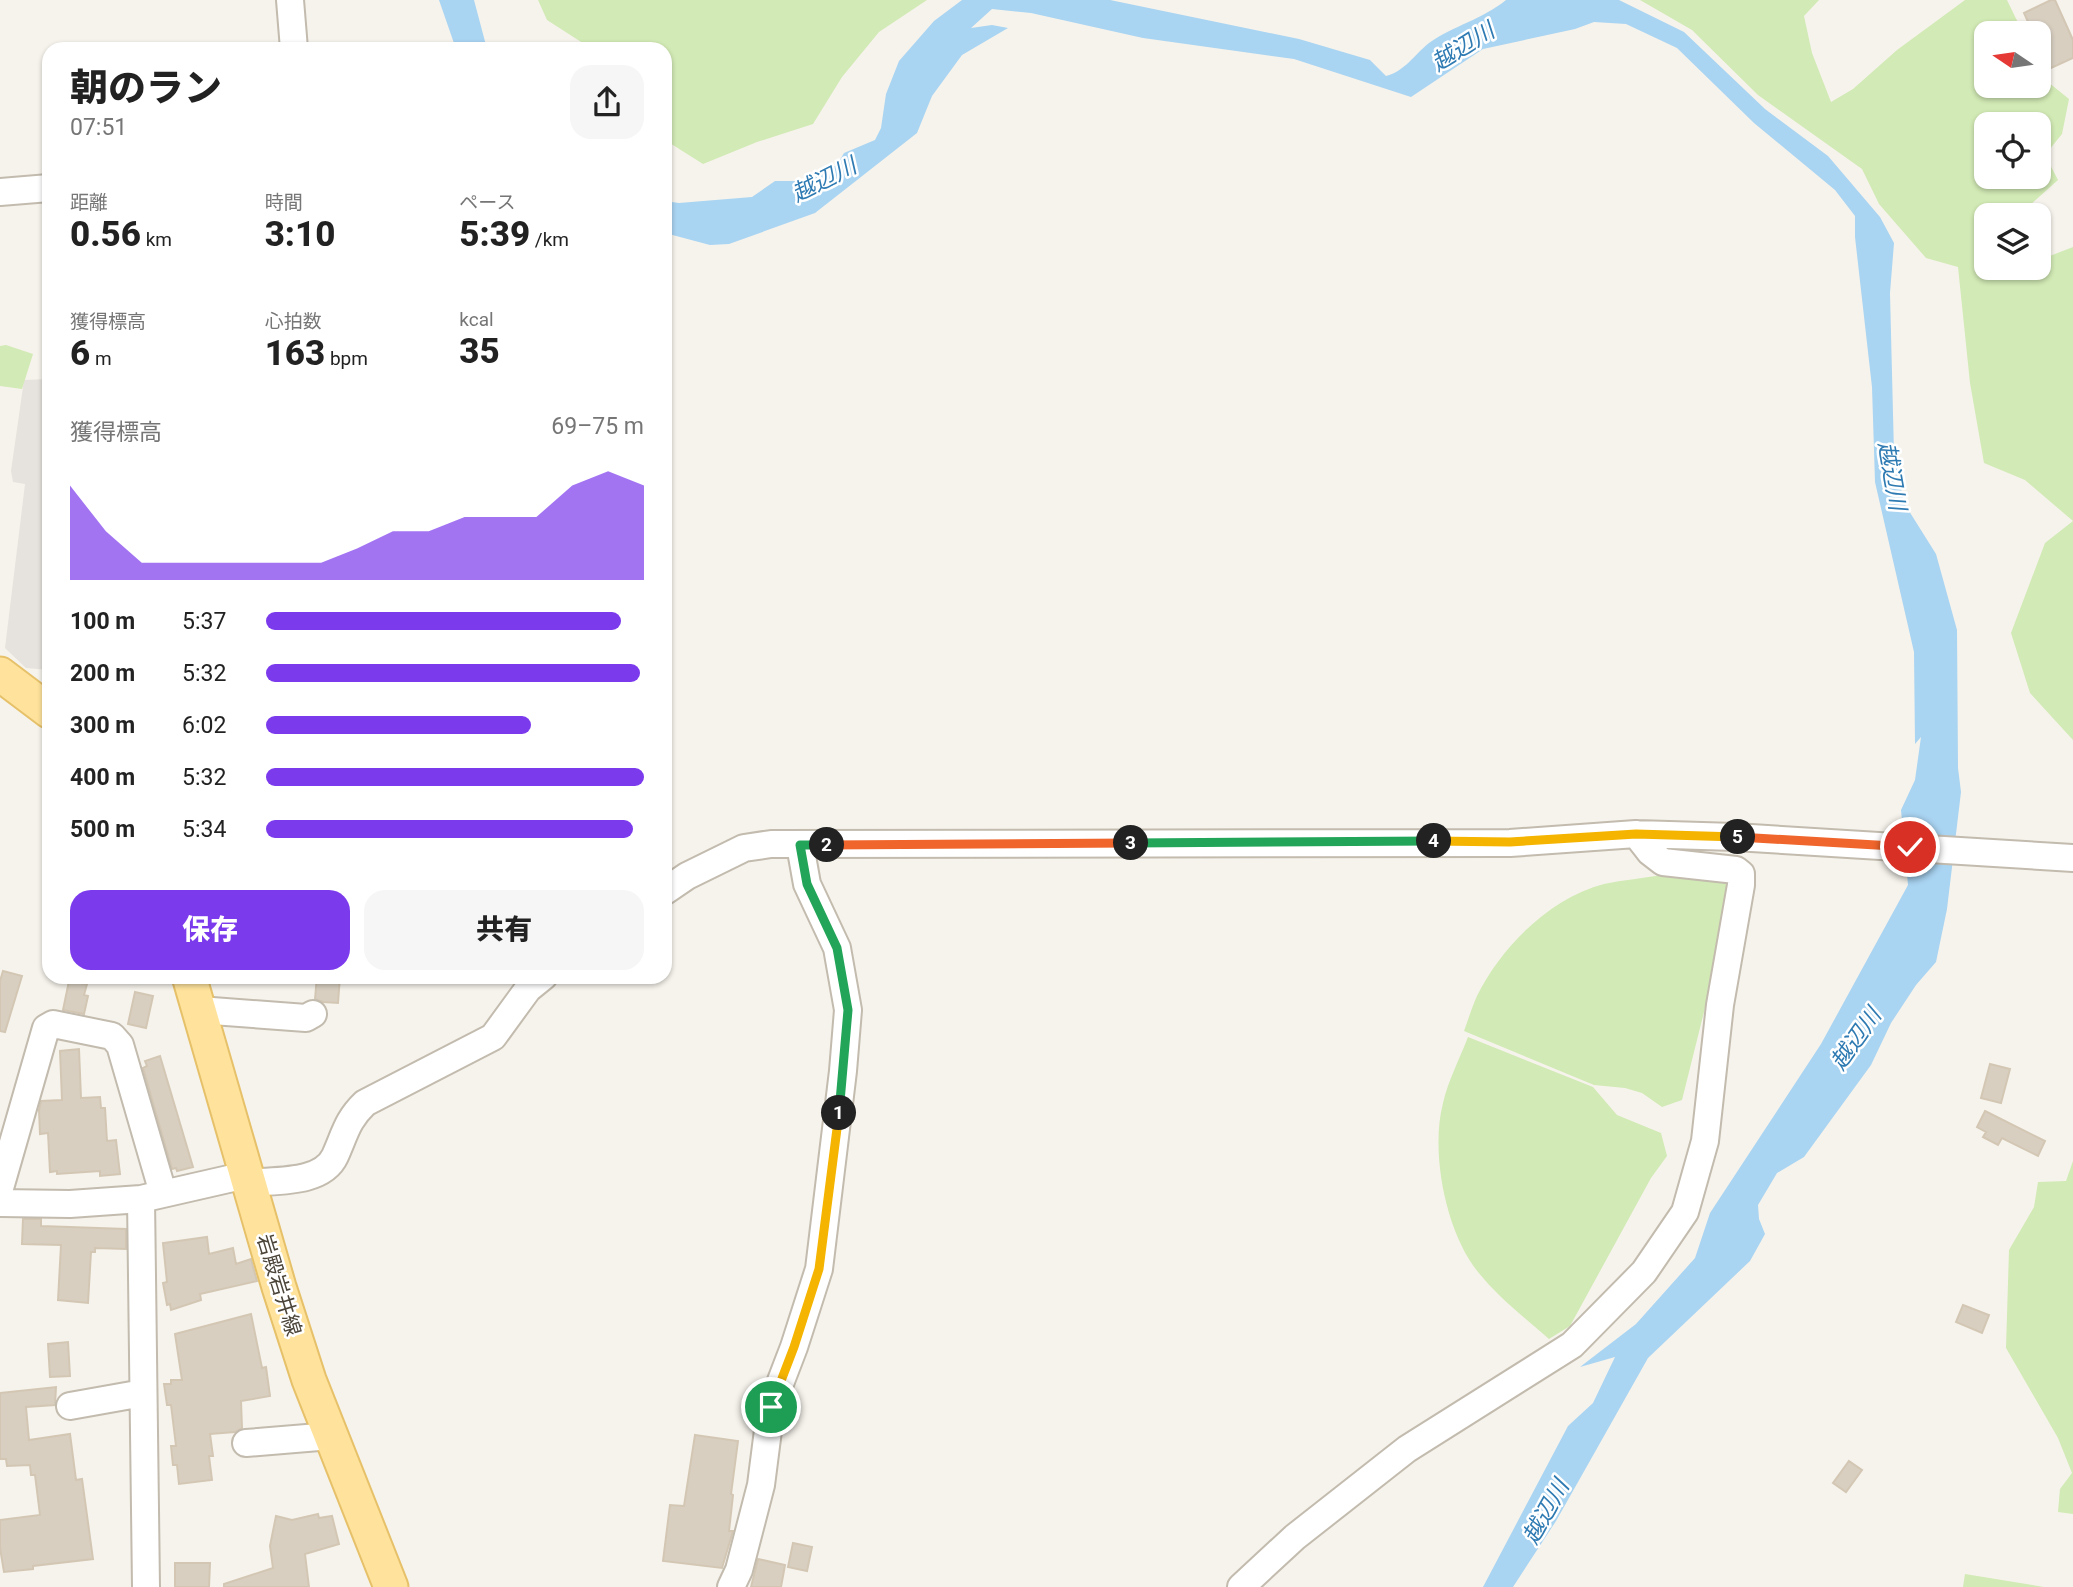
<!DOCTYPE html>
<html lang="ja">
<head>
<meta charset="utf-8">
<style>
  :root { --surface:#fff; --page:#f6f6f6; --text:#222; --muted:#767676; --accent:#7c3aed }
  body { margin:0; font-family:Roboto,"Noto Sans JP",sans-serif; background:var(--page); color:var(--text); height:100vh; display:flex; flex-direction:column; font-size:26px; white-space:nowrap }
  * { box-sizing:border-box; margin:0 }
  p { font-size:23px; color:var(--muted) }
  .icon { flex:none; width:38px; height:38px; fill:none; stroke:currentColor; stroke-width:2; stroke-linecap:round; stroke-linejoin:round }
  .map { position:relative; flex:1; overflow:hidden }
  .drawer { position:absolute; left:42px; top:42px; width:630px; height:942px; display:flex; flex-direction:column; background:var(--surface); border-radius:21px; box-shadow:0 2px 5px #0004 }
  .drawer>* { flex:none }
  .needle { width:46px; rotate:283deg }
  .buttons { position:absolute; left:1974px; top:21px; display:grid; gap:14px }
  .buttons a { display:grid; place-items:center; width:77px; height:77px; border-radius:14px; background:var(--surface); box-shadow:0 2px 5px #0004; font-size:35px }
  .pin { position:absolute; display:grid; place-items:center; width:60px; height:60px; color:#fff; margin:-30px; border:4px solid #fff; border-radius:50%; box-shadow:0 2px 7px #0007 }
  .km { position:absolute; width:35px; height:35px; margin:-18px; border-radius:50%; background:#222; color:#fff; font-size:19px; line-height:35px; text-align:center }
  .round { display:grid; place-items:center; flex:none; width:74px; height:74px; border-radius:21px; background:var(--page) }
  .head { display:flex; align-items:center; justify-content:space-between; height:119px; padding:0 28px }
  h1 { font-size:38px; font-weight:800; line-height:52px }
  .metrics { display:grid; grid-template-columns:repeat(3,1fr); gap:10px; height:119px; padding:7px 28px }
  .metrics div { display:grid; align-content:center }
  .metrics b { font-size:35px; font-weight:800 }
  .metrics small { font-size:19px; font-weight:400 }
  .metrics p { font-size:19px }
  .chart { height:196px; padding:14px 28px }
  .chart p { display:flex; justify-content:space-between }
  .chart svg { width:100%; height:126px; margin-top:7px; fill:var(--accent); opacity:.7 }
  .button { display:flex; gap:14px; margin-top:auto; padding:14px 28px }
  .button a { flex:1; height:80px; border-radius:21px; background:var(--accent); color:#fff; font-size:28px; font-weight:800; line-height:80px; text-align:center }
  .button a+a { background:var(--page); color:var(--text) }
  ul { padding:0 28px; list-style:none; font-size:23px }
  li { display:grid; grid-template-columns:112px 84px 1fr; align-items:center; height:52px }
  li i { height:18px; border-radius:9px; background:var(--accent) }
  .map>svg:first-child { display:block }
  .industrial { fill:#e6e2dd }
  .green { fill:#d2eab5; fill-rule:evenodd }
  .water { fill:#a9d4f2 }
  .building { fill:#d8cfc1; stroke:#d3c7b4; stroke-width:2 }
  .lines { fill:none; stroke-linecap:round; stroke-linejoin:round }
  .minor-casing { stroke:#c2bbae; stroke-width:30 }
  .major-casing { stroke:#e6c16a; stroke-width:37 }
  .minor { stroke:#fff; stroke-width:26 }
  .major { stroke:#ffe39c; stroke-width:33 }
  .split-1-casing { stroke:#fff; stroke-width:14 }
  .split-2-casing { stroke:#fff; stroke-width:14 }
  .split-3-casing { stroke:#fff; stroke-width:14 }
  .split-4-casing { stroke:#fff; stroke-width:14 }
  .split-5-casing { stroke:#fff; stroke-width:14 }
  .split-6-casing { stroke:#fff; stroke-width:14 }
  .split-1 { stroke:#f5b400; stroke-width:9 }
  .split-2 { stroke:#22a559; stroke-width:9 }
  .split-3 { stroke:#f0652b; stroke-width:9 }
  .split-4 { stroke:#22a559; stroke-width:9 }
  .split-5 { stroke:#f5b400; stroke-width:9 }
  .split-6 { stroke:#f0652b; stroke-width:9 }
  .labels { text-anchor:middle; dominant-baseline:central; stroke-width:5; stroke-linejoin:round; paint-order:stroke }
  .street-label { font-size:21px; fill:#4b4439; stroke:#fff }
  .water-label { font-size:23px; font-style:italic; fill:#2e7ab2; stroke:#fff }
</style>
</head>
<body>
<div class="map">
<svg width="2073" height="1587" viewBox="0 0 2073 1587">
  <rect width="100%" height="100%" fill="#f6f3ec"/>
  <path class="industrial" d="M49 379V670L26 668 5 648 25 484 13 482 11 471 24 380Z"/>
  <path class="green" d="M538 0H927L879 32 842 77 813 124 757 142 703 164 665 140V49H592L547 20Z
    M1640 0H1819L1804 16 1812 53 1831 102 1853 89 1897 50 1965 0H2007L2023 33H1986V86H2039V68L2043 78 2069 99 2062 134 2045 155 2058 180 2019 215H1986V268H2039V253L2042 259 2073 247V740L2030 693 2011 633 2045 543 2073 521 2025 480 1984 463 1970 383 1958 267 1926 258 1879 204 1862 169 1758 95 1692 30ZM1986 124H2039V177H1986Z
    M6 345 33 354 22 389 0 386V346Z
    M1663 875 1723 877 1735 888 1682 1100 1662 1107 1642 1093 1625 1088 1594 1085 1464 1031C1468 1020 1472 1007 1477 996 1501 947 1550 898 1604 884 1623 880 1644 878 1663 875Z
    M1468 1037 1593 1087 1617 1115 1661 1133 1667 1156 1651 1178 1570 1326 1549 1339C1525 1318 1499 1298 1478 1272 1446 1232 1430 1153 1443 1103 1448 1081 1460 1058 1468 1037Z
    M2073 1161V1514L2058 1512 2060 1489 2072 1473 2058 1438 2006 1348 2009 1250 2034 1207 2038 1182 2066 1181Z
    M1965 1574 2044 1587H1963Z"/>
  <path class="water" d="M439 0H474L487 49H456Z
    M962 0H1110L1299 39 1370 60 1386 76C1405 71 1414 55 1429 43 1453 26 1483 19 1506 0H1619L1684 32 1765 109 1828 156 1880 217 1894 243 1890 293 1894 454 1904 503 1936 554 1957 630 1958 768 1961 792 1947 909 1936 962 1916 985 1891 1023 1871 1065 1804 1157 1777 1173 1758 1205 1759 1219 1765 1234 1750 1261 1648 1358 1556 1521 1513 1587H1483L1568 1426 1593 1403 1615 1357 1580 1367 1636 1324 1695 1258 1710 1213 1821 1044 1908 885 1901 810 1915 780 1921 737 1915 744 1914 652 1875 482 1872 387 1855 237V216L1835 190 1754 123 1677 48 1626 24 1594 22 1575 29 1483 49 1411 97 1294 59 1143 38 1031 13 992 9 971 28 992 25 1008 28 962 55 932 96 917 133 815 213 729 244 710 245 665 233V201L679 203 752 197 775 181H799L837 165 844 153 875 140 881 128 886 94 899 61 934 21Z"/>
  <path class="building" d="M2051 0H2055L2073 40V58L2049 69 2039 46V33H2033L2024 13Z
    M3 971 22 976 5 1032 0 1031V981Z
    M317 976H340L338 1003 323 1002 315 999Z
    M69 981 87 984 84 995 88 996 84 1014 63 1010Z
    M135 992 153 996 146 1028 128 1024Z
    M79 1049 81 1098 100 1097 101 1108H105L107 1141 116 1140 120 1174 100 1176V1171L57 1174V1171L50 1172 48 1133 40 1134 39 1110 41 1101 62 1100 60 1051Z
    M160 1056 193 1167 177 1171 176 1168 172 1169 143 1068 147 1066 145 1061Z
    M1990 1064 2010 1069 2001 1103 1981 1098Z
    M1985 1111 2045 1141 2038 1156 2002 1138 1998 1145 1983 1137 1986 1132 1977 1127Z
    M23 1219H41V1226L126 1229V1249L95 1248V1252H91L88 1303 58 1300 61 1245 22 1244Z
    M207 1237 209 1254 233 1248 236 1264 251 1259 257 1281 200 1294 201 1300 171 1310 170 1304 167 1305 163 1283 167 1282 163 1243Z
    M1963 1305 1989 1315 1982 1333 1956 1322Z
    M251 1314 262 1368 266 1367 270 1396 241 1401 242 1428 235 1432 210 1434 213 1456H209L212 1480 179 1484 177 1465H173L171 1446H176L171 1405H167L164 1384H171V1380H182L175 1334Z
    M68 1342 70 1376 50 1377 48 1344Z
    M56 1387 55 1405 26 1407 29 1440 70 1434 76 1480 82 1479 93 1559 33 1566V1569L4 1572 0 1548V1520L40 1515 35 1475H31L30 1465 7 1466 6 1459H0V1393Z
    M695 1435 738 1441 731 1494 733 1495 729 1531H733L722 1568 663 1561 670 1505 684 1506Z
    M1849 1461 1862 1470 1846 1492 1833 1483Z
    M318 1514 319 1518 332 1516 339 1544 305 1554 309 1587H224V1584L273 1568 270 1546 276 1516 292 1520Z
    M793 1543 812 1547 807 1571 788 1567Z
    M758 1559 785 1565 781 1587H751Z
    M175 1563H210L209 1587H175Z"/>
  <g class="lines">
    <g class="minor-casing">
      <path id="minor" d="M290 0 294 49
        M0 192 49 188
        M665 891 687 876 744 848 771 844 1510 843 1636 834 1735 837 2073 858
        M199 1010 306 1018 313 1014
        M249 1183C276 1180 322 1184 335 1156 345 1134 347 1120 365 1103L493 1037 528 989 544 976
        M0 1188 46 1028 53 1024 112 1036 120 1045 163 1193
        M141 1199 146 1587
        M0 1203 70 1204 141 1199 246 1175
        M70 1406 143 1393
        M246 1443 331 1436
        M731 1587 739 1570 761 1485 771 1407 794 1347 819 1269 843 1071 848 1010 837 948 807 884 800 845
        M1241 1587 1295 1537 1407 1449 1572 1345 1644 1272 1685 1212 1705 1141 1720 1005 1741 885V874L1736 870 1663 862 1650 852 1636 834"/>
    </g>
    <g class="major-casing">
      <path id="major" d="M0 674 49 711
        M189 976 279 1287 309 1380 391 1587"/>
    </g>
    <use href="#minor" class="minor"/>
    <use href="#major" class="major"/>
  </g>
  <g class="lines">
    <g class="split-1-casing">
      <path id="split-1" d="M771 1407 794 1347 819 1269 839 1113"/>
    </g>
    <g class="split-2-casing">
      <path id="split-2" d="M827 845H800L807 884 837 948 848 1010 839 1113"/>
    </g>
    <g class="split-3-casing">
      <path id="split-3" d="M827 845 1131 843"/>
    </g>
    <g class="split-4-casing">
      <path id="split-4" d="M1131 843 1434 841"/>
    </g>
    <g class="split-5-casing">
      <path id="split-5" d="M1434 841 1510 842 1636 834 1738 837"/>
    </g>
    <g class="split-6-casing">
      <path id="split-6" d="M1738 837 1910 847"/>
    </g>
    <use href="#split-1" class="split-1"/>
    <use href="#split-2" class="split-2"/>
    <use href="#split-3" class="split-3"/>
    <use href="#split-4" class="split-4"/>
    <use href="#split-5" class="split-5"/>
    <use href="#split-6" class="split-6"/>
  </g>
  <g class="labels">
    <g class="street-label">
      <text transform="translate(279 1285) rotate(73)">岩殿岩井線</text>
    </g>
    <g class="water-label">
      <text transform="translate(1463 47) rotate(-32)">越辺川</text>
      <text transform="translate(824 180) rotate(-27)">越辺川</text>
      <text transform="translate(1892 476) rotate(80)">越辺川</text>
      <text transform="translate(1856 1039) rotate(-55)">越辺川</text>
      <text transform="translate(1546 1512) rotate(-61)">越辺川</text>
    </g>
  </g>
</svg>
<div class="buttons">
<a><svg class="needle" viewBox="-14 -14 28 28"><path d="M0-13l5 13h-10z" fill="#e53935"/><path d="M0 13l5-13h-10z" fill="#767676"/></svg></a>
<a><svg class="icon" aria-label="locate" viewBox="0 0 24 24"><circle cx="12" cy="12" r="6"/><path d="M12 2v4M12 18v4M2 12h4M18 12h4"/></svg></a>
<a><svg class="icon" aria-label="layers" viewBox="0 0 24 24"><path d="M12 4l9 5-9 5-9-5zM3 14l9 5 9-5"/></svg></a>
</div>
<div class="pin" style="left:771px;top:1407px;background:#1e9e55"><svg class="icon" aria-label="arrive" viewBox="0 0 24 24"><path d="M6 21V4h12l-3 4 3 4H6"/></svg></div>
<div class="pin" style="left:1910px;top:847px;background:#d93025"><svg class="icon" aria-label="check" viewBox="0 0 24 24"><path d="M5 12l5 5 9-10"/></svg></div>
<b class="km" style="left:839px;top:1113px">1</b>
<b class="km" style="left:827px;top:845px">2</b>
<b class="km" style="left:1131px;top:843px">3</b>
<b class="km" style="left:1434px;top:841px">4</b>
<b class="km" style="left:1738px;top:837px">5</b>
<section class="drawer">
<div class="head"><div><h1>朝のラン</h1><p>07:51</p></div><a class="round"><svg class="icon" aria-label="share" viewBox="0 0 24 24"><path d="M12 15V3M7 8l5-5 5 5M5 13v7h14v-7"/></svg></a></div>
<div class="metrics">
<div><p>距離</p><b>0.56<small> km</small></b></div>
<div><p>時間</p><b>3:10</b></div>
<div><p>ペース</p><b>5:39<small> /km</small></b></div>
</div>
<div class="metrics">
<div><p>獲得標高</p><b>6<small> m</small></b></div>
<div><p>心拍数</p><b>163<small> bpm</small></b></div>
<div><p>kcal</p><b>35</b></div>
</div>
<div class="chart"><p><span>獲得標高</span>69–75 m</p>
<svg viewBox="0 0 160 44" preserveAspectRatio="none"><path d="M0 44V11L10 27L20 38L30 38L40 38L50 38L60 38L70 38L80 33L90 27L100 27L110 22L120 22L130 22L140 11L150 6L160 11V44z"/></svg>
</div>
<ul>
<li><b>100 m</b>5:37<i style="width:94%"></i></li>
<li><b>200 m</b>5:32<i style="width:99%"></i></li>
<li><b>300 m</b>6:02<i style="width:70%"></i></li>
<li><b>400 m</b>5:32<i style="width:100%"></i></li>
<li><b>500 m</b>5:34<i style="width:97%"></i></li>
</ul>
<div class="button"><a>保存</a><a>共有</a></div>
</section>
</div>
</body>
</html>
